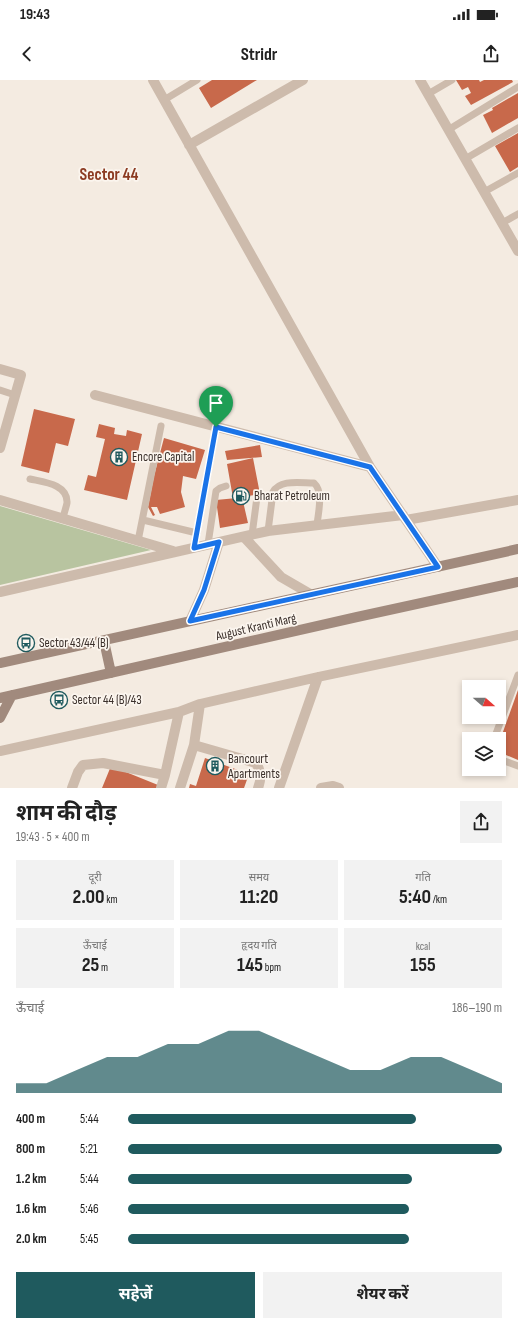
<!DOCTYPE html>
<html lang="hi">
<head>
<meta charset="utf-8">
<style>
  :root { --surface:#fff; --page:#f2f2f2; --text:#222; --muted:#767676; --accent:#1f5a5e }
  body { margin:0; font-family:"Sofia Sans Condensed","Noto Sans Devanagari",sans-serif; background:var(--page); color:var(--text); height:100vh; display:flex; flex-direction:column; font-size:15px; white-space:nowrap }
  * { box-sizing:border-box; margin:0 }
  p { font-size:13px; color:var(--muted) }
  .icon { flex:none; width:22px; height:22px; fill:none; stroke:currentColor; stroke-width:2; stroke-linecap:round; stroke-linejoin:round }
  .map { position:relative; height:708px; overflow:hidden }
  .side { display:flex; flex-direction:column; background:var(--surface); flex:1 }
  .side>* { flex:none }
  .needle { width:26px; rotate:110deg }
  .buttons { position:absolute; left:462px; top:600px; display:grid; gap:8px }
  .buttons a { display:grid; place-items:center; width:44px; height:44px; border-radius:0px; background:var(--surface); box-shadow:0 2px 6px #0003; font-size:20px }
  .pin { position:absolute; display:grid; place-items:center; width:34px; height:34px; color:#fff; margin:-41px -17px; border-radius:50% 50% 50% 0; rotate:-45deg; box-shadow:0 0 4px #0007 }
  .pin .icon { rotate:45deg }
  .round { display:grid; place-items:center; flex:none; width:42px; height:42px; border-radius:0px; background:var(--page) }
  .headline { display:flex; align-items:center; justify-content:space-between; height:68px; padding:0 16px }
  h1 { font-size:22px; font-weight:700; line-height:30px }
  .figures { display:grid; grid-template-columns:repeat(3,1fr); gap:6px; height:68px; padding:4px 16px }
  .figures div { display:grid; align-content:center; border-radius:0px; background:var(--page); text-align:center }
  .figures b { font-size:20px; font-weight:700 }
  .figures small { font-size:11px; font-weight:400 }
  .figures p { font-size:11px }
  .chart { height:112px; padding:8px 16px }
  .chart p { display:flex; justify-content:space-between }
  .chart svg { width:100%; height:72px; margin-top:4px; fill:var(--accent); opacity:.7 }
  .cta { display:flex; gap:8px; margin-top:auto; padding:8px 16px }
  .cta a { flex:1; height:46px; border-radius:0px; background:var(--accent); color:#fff; font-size:16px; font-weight:700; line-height:46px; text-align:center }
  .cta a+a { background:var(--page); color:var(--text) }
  ul { padding:0 16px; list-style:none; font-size:13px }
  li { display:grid; grid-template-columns:64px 48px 1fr; align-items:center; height:30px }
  li i { height:10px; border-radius:5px; background:var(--accent) }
  .status { display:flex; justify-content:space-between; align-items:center; height:28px; padding:0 20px; background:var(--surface); direction:ltr }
  .status svg { height:11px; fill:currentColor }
  header { display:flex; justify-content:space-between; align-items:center; height:52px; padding:0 16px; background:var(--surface); font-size:18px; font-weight:700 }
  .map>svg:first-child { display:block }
  .green { fill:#b8c4a0 }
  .building { fill:#c8694b }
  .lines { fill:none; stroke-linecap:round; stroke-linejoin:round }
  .lane { stroke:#cdbbac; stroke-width:7 }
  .street { stroke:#cdbbac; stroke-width:10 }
  .secondary { stroke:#a18a7d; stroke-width:10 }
  .route-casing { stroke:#fff; stroke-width:8 }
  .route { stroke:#1a73e8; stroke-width:5 }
  .labels { text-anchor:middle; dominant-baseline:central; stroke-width:3.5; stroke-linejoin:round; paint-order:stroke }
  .poi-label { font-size:13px; fill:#3b302b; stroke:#fbf5ee; text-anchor:start }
  .street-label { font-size:13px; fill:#3b302b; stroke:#fbf5ee }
  .district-label { font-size:17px; font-weight:bold; fill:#8c3b22; stroke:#fbf5ee }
</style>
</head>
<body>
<div class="status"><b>19:43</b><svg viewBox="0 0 49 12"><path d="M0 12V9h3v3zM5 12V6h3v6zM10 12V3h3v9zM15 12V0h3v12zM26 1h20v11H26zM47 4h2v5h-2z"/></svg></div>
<header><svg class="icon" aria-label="back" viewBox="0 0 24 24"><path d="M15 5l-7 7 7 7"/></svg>Stridr<svg class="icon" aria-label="share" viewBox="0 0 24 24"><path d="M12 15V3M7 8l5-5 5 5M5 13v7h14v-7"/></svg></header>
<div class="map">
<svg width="518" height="708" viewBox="0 0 518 708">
  <rect width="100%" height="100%" fill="#f4ebe1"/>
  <path class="green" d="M0 426 151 470 0 505Z"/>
  <path class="building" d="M212 0H257L211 28 199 8Z
    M456 0H479L480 2 484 0H512L513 2 471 25 465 16 471 13 468 7 462 10Z
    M518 13V38L492 53 483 35 493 30 492 28Z
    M518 53V87L510 92 495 66Z
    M34 329 75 339 68 366 56 363 49 393 21 386Z
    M99 344 115 348 114 354 126 356 127 350 142 354 127 420 84 410 88 395 96 397 105 359 96 357Z
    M164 358 205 370 196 399 183 396 181 412 185 427 160 434 157 427H151L155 435 153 436 148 427 154 396Z
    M260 365 262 377 227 380 225 371Z
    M253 378 260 414 242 417 248 443 220 448 216 420 237 418H233L227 384Z
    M518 610V680L499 672V663Z
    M205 678 249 694 244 708H189L190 704 196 706Z
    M111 686 158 705 157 708H102Z"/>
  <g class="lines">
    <path class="lane" d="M428 14 452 0
      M164 20 197 0
      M448 50 518 7
      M465 79 518 48
      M484 112 518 93
      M502 143 518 134
      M0 310 15 315
      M30 399C43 402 68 404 67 423 66 428 64 433 63 438
      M143 440 197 453
      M268 451 273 412C280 399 300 403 314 403 324 412 318 433 317 445
      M252 455 257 417
      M138 461 161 346
      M208 464 216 411 220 408 226 406
      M194 468 216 347
      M494 659 518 595
      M499 679 518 686"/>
    <path class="street" d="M153 0 370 387 438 487
      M420 0 518 171
      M189 65 303 0
      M0 289 21 295 0 368
      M95 315 370 387
      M0 420 173 471
      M406 440 518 420
      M244 457 281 497 312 515
      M0 512 268 451 403 435
      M190 541 204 510 219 462
      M194 665 256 683C261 691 262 698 258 708
      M0 671 179 632 200 624 318 597 518 555
      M72 708 78 692 83 685 103 683 165 695
      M161 708 165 695 179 632
      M180 708 194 665 200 624
      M279 708 318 597
      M321 708 333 706 339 708"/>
    <path class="secondary" d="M104 561 111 593
      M0 583 518 469
      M0 618 357 537 518 502
      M0 638 12 615"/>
  </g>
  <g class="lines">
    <g class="route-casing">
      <path id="route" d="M216 347 370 387 438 487 190 541 204 510 219 462 194 468Z"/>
    </g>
    <use href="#route" class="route"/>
  </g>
  <defs>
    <g id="building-ring" transform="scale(0.9)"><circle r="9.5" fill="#fbf5ee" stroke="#1f5a5e" stroke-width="1.5"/><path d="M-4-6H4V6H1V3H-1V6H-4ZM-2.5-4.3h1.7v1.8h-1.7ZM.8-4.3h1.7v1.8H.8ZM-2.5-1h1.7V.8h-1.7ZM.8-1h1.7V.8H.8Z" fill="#1f5a5e"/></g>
    <g id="fuel-ring" transform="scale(0.9)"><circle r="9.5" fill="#fbf5ee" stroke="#1f5a5e" stroke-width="1.5"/><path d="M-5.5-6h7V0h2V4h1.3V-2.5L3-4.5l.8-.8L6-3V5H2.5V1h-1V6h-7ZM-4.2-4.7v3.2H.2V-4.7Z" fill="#1f5a5e"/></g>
    <g id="bus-ring" transform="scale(0.9)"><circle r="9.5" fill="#fbf5ee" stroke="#1f5a5e" stroke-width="1.5"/><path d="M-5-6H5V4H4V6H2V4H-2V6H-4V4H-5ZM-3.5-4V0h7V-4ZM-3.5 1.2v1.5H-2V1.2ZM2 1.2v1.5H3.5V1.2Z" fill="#1f5a5e"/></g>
  </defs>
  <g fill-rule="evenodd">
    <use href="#building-ring" x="119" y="377"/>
    <use href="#fuel-ring" x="241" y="416"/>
    <use href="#bus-ring" x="26" y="563"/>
    <use href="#bus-ring" x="59" y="620"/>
    <use href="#building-ring" x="215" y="686"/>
  </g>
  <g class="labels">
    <g class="poi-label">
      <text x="132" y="377">Encore Capital</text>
      <text x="254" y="416">Bharat Petroleum</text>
      <text x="39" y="563">Sector 43/44 (B)</text>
      <text x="72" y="620">Sector 44 (B)/43</text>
      <text x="228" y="679">Bancourt<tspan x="228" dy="15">Apartments</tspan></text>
    </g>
    <g class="street-label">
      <text transform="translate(256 547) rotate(-13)">August Kranti Marg</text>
    </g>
    <g class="district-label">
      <text x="109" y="95">Sector 44</text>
    </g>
  </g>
</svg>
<div class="buttons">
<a><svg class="needle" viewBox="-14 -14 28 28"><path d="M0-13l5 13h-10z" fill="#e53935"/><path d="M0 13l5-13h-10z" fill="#767676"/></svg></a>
<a><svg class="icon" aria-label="layers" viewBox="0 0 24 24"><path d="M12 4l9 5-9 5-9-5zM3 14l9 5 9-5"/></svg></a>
</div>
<div class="pin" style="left:216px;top:347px;background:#1e9e55"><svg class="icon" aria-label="arrive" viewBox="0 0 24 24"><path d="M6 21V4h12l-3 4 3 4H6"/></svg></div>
</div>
<section class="side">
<div class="headline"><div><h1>शाम की दौड़</h1><p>19:43 · 5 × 400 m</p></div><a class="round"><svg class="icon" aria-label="share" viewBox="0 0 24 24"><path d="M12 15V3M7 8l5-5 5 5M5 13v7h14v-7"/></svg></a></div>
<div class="figures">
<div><p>दूरी</p><b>2.00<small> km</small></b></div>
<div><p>समय</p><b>11:20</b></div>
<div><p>गति</p><b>5:40<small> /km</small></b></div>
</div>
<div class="figures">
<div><p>ऊँचाई</p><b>25<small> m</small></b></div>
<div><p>हृदय गति</p><b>145<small> bpm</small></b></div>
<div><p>kcal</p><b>155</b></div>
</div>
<div class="chart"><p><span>ऊँचाई</span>186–190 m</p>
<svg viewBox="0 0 160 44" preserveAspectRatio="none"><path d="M0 44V38L10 38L20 30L30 22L40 22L50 14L60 14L70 6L80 6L90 14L100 22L110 30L120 30L130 22L140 22L150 30L160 38V44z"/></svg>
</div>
<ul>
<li><b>400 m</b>5:44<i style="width:77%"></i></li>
<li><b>800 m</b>5:21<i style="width:100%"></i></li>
<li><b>1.2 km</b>5:44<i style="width:76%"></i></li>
<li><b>1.6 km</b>5:46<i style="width:75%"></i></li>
<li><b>2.0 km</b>5:45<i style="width:75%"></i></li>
</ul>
<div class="cta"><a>सहेजें</a><a>शेयर करें</a></div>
</section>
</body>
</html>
